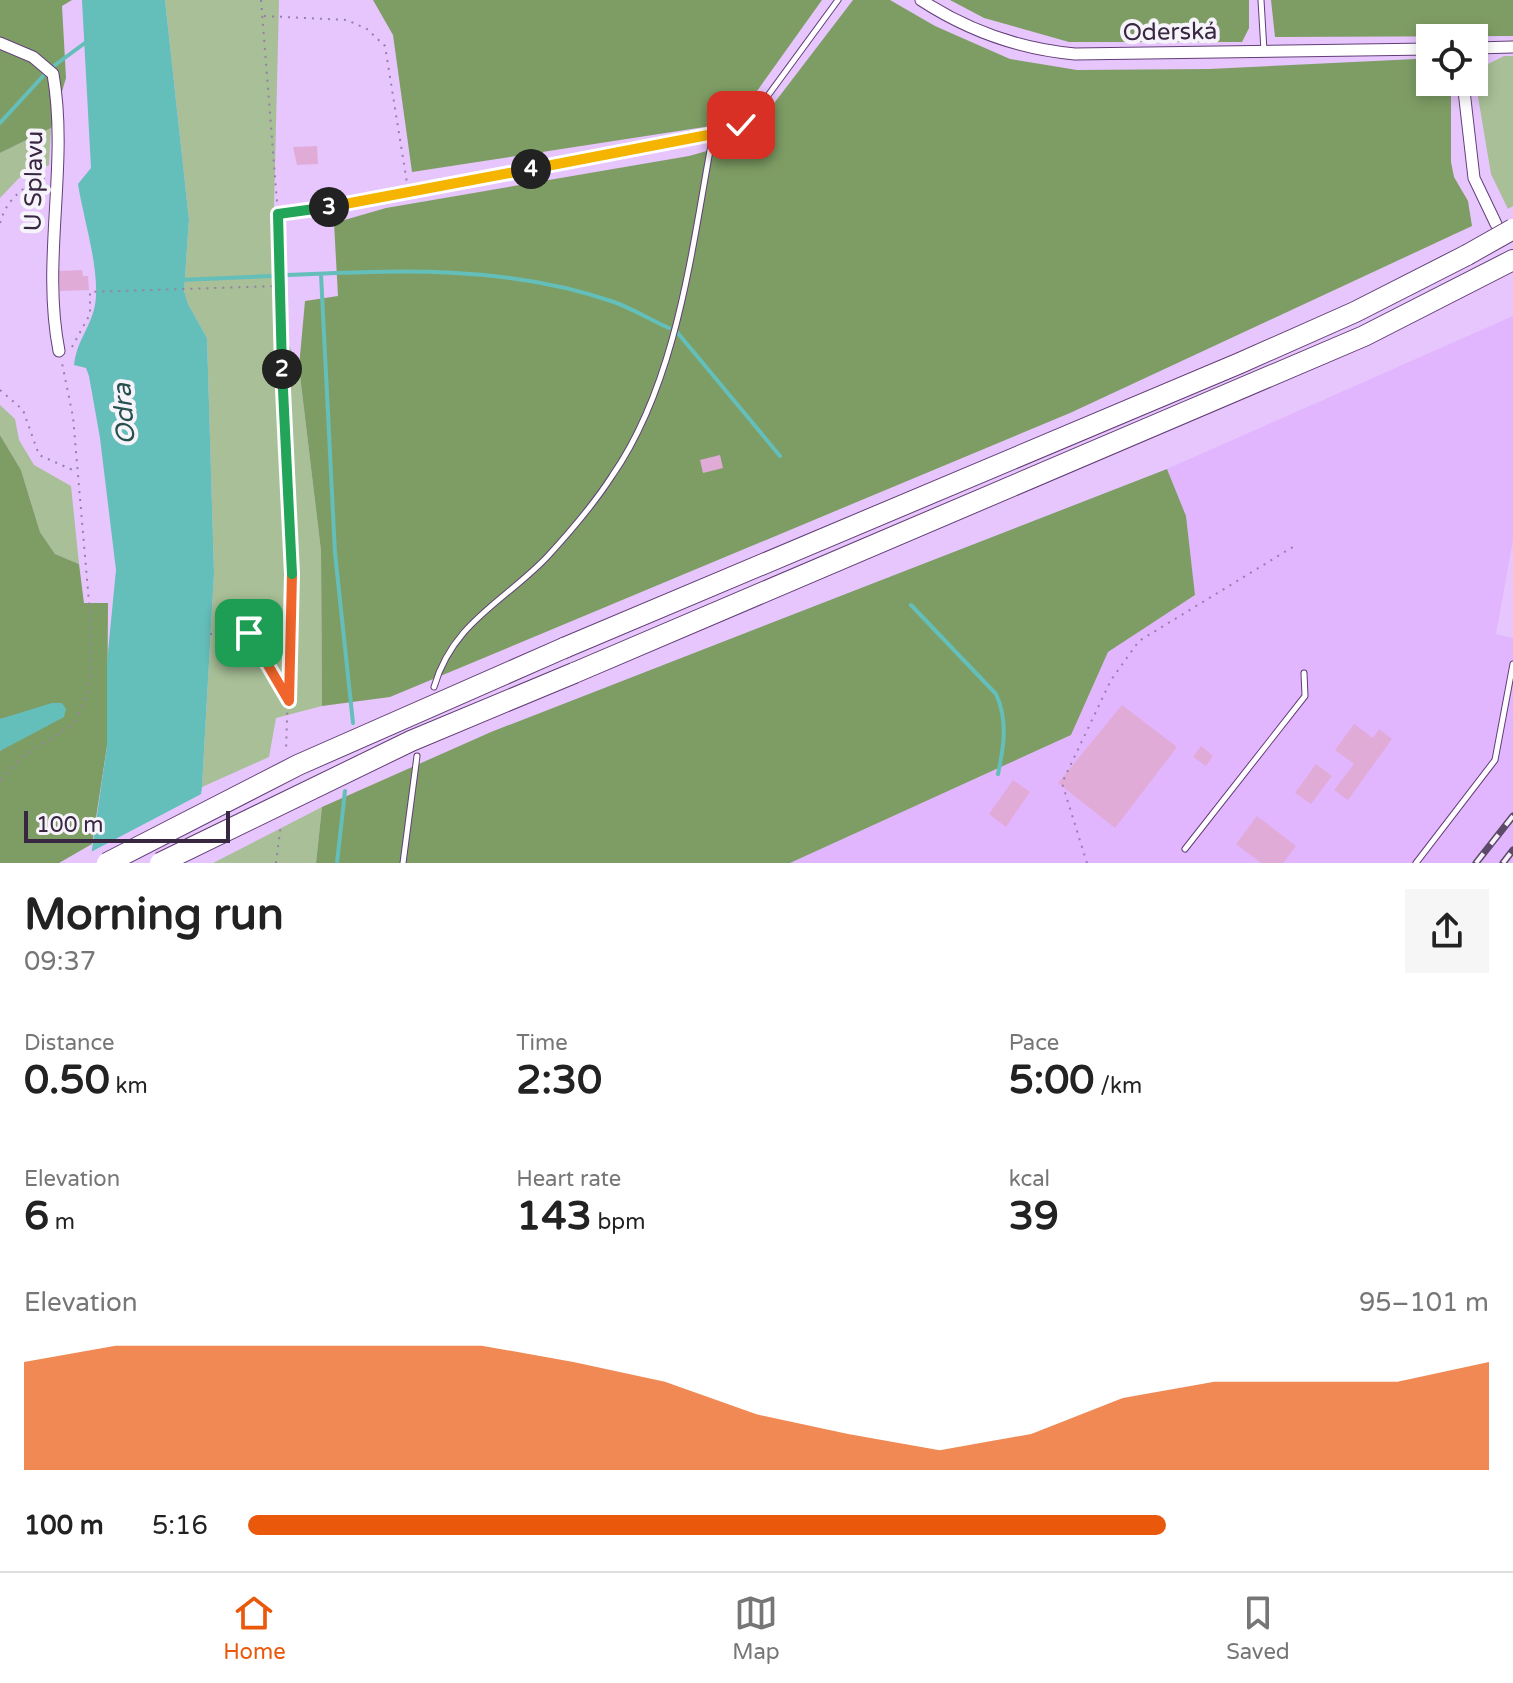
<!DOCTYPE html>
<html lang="en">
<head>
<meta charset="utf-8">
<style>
  :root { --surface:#fff; --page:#f6f6f6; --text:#222; --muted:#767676; --line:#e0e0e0; --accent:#ea580c }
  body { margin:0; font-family:"Varela Round",sans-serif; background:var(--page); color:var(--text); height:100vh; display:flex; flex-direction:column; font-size:30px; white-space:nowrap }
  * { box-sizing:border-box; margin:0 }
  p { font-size:26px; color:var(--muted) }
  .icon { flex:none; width:44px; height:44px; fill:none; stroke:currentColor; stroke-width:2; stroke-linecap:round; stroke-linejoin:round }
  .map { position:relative; height:863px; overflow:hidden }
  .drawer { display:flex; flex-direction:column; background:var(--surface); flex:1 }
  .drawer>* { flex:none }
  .tools { position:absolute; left:1416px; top:24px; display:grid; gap:16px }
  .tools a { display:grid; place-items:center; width:72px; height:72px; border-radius:0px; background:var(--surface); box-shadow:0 4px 12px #0003; font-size:40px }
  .scale { position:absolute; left:24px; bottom:20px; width:206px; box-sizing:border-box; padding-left:8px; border:4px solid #372741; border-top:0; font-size:22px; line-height:28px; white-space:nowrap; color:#372741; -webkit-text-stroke:6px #f7f3fa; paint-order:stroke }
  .pin { position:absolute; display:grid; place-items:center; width:68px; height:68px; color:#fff; margin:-34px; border-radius:16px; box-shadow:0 4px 12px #0006 }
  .km { position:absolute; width:40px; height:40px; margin:-20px; border-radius:50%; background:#222; color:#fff; font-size:22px; line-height:40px; text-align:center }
  .round { display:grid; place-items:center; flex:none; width:84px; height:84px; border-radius:0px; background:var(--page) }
  .headline { display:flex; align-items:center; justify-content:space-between; height:136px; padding:0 24px }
  h1 { font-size:44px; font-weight:800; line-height:60px }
  .metrics { display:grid; grid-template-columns:repeat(3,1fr); gap:12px; height:136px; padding:8px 24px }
  .metrics div { display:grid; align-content:center }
  .metrics b { font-size:40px; font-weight:800 }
  .metrics small { font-size:22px; font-weight:400 }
  .metrics p { font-size:22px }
  .chart { height:224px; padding:16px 24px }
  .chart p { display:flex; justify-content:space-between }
  .chart svg { width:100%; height:144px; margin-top:8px; fill:var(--accent); opacity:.7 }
  ul { padding:0 24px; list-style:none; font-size:26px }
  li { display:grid; grid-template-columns:128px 96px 1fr; align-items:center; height:60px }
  li i { height:20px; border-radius:10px; background:var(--accent) }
  .dock { display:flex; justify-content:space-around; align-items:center; height:112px; border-top:2px solid var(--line); background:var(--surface); font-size:22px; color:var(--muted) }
  .dock a { display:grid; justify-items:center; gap:4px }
  .dock .on { color:var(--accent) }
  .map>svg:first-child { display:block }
  .built { fill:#e2b5ff }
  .green { fill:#a8bf97 }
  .forest { fill:#7e9d64 }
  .water { fill:#64beba }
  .pier { fill:#e6c6fc }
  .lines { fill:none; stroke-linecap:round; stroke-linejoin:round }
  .stream { stroke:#64beba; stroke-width:4 }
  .building { fill:#e1abd8 }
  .service-casing { stroke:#633e78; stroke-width:7 }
  .minor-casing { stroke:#633e78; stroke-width:13 }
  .motorway-casing { stroke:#633e78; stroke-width:22 }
  .path { stroke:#987fa9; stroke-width:2; stroke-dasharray:2 6; stroke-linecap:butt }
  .service { stroke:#fff; stroke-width:5 }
  .minor { stroke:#fff; stroke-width:11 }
  .motorway { stroke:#fff; stroke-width:20 }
  .rail-casing { stroke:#5d4a6a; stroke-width:7 }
  .rail { stroke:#f7f3fa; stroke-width:4; stroke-dasharray:12; stroke-linecap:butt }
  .motorway-bridge-casing { stroke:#633e78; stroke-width:22; stroke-linecap:butt }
  .motorway-bridge { stroke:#fff; stroke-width:20 }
  .split-1-casing { stroke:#fff; stroke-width:16 }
  .split-2-casing { stroke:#fff; stroke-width:16 }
  .split-3-casing { stroke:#fff; stroke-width:16 }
  .split-4-casing { stroke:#fff; stroke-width:16 }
  .split-5-casing { stroke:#fff; stroke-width:16 }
  .split-1 { stroke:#f0652b; stroke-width:10 }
  .split-2 { stroke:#22a559; stroke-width:10 }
  .split-3 { stroke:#22a559; stroke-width:10 }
  .split-4 { stroke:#f5b400; stroke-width:10 }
  .split-5 { stroke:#f5b400; stroke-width:10 }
  .labels { text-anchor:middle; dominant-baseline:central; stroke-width:8; stroke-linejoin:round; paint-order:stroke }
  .street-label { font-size:24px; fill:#372741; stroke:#f7f3fa }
  .water-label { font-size:26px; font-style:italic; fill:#26504e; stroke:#f7f3fa }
</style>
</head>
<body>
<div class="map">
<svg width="1513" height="863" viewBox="0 0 1513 863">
  <rect width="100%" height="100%" fill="#e6c6fc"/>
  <path class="built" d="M1513 316V540L1496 634 1513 638V863H790L1071 735 1108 652 1195 595 1186 516 1167 469Z"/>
  <path class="green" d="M165 0H279L273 249 278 321 299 367 321 551 322 706 276 718 269 757 202 787 214 573 207 338 188 304 184 291 189 220Z
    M1504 56H1513V206L1508 209 1491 174 1477 91 1488 64Z
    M51 128 49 165 19 178 0 198V153Z
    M0 405 15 419 19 440 34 465 71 486 79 564 55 554 40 532 21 470 0 435Z
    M322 807 316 863H213Z"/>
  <path class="forest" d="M0 0H72L62 6 66 78 51 128 0 153Z
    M373 0H822L747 105 711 126 412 172 393 35Z
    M853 0H890L935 26 1010 59 1077 70 1209 69 1416 59 1430 69V82L1451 83V162L1454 177 1468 201 1472 226 1070 413 390 697 322 706 321 551 299 367 305 301 338 296 334 223 386 208 689 156 746 140Z
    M950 0H1249V28L1242 42H1069L984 18Z
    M1271 0H1513V36L1275 37Z
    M0 435 21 470 40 532 55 554 79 564 84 603H108L107 746 92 844 59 863H0V751L12 742 7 718 0 719Z
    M1167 469 1186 516 1195 595 1108 652 1071 735 790 863H316L322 807 491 732Z"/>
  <path class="water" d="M82 0H165L189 220 184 291 188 304 207 338 214 573 202 787 191 863H90L107 746V662L116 570 100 438 89 376 86 368 74 365C76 344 87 332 93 313 104 281 83 218 78 184L91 168Z
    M52 703H62L66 709 64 717 0 751V719Z"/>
  <path class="pier" d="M205 792 195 863H86L87 854Z"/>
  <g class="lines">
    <path class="stream" d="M55 65 89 40
      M0 123 44 75
      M321 274 335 553 353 723
      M287 275C397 270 508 265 614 302 633 309 651 320 669 328
      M179 280 273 276
      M677 332 780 456
      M911 605 996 694C1008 720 1004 746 998 774
      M337 863 345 791"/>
  </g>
  <path class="building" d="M317 146 318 164 297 165 293 147Z
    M82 270 83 276H88L89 290 60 291 59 271Z
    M720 455 723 468 703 473 700 460Z
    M1122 705 1177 747 1115 828 1058 783Z
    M1354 724 1373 738 1379 729 1392 739 1348 800 1334 790 1354 764 1335 750Z
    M1201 746 1213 756 1206 766 1193 757Z
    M1316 764 1332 776 1311 804 1295 793Z
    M1013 780 1030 792 1006 827 989 814Z
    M1257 816 1296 846 1283 863H1261L1236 844Z"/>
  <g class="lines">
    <g class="service-casing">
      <path id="service" d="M1261 0 1264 51
        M278 214 315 210 713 134 741 125 764 101 838 0
        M434 687C453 622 504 602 547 557 570 532 594 504 612 476 678 381 692 246 713 134
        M1185 849 1305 696 1304 673
        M403 863 417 756
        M1416 863 1495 760 1513 664"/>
    </g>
    <g class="minor-casing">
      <path id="minor" d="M921 0C967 30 1020 49 1075 54L1430 49
        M0 43 33 57 53 74C69 165 41 260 59 351
        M1474 48 1513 47
        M1463 82 1474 178 1496 224"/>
    </g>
    <g class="motorway-casing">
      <path id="motorway" d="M564 648 1240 363 1355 312 1467 255
        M574 673 1364 336 1513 260"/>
    </g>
    <path class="path" d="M261 0 277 202
      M264 16 347 20 367 29 385 46 407 183
      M0 223C6 200 24 185 45 178
      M278 225 279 308 292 571 286 750
      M72 347 90 314V292L279 286
      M0 390 23 410 39 455 75 471
      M210 634 249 633 289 700
      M0 780 22 757 75 723 88 692 91 666 90 614 73 417 62 363
      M276 863 281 824
      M1087 863 1062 783 1111 680 1139 641 1296 545"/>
    <use href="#service" class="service"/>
    <use href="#minor" class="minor"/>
    <use href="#motorway" class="motorway"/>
    <g class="rail-casing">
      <path id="rail" d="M1476 863 1513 816
        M1503 863 1513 850"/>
    </g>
    <use href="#rail" class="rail"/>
    <g class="motorway-bridge-casing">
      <path id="motorway-bridge" d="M1467 255 1513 229
        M107 863 298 765 564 648
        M160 863 411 741 574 673"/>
    </g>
    <use href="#motorway-bridge" class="motorway-bridge"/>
  </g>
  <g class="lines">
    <g class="split-1-casing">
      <path id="split-1" d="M249 633 289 701 292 574"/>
    </g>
    <g class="split-2-casing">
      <path id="split-2" d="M282 369 292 574"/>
    </g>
    <g class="split-3-casing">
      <path id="split-3" d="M282 369 278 214 329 207"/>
    </g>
    <g class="split-4-casing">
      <path id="split-4" d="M329 207 531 169"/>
    </g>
    <g class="split-5-casing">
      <path id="split-5" d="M531 169 713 134 741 125"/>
    </g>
    <use href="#split-1" class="split-1"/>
    <use href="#split-2" class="split-2"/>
    <use href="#split-3" class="split-3"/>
    <use href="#split-4" class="split-4"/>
    <use href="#split-5" class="split-5"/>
  </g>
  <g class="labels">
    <g class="street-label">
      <text transform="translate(1170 32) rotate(-1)">Oderská</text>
      <text transform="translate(34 181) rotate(-89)">U Splavu</text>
    </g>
    <g class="water-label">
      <text transform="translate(124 414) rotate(-94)">Odra</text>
    </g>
  </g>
</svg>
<div class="tools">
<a><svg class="icon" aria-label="locate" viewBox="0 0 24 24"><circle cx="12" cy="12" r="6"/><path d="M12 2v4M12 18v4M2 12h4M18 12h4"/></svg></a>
</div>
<div class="scale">100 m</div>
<div class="pin" style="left:249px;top:633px;background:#1e9e55"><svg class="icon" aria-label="arrive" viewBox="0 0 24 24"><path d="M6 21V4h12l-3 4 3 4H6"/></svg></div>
<div class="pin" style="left:741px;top:125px;background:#d93025"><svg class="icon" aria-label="check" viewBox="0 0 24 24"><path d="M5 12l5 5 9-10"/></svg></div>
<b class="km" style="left:282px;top:369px">2</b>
<b class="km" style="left:329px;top:207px">3</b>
<b class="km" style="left:531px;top:169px">4</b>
</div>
<section class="drawer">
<div class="headline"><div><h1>Morning run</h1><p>09:37</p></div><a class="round"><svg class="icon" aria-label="share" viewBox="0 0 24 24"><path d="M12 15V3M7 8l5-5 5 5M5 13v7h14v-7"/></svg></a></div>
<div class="metrics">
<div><p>Distance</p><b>0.50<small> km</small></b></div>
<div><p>Time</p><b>2:30</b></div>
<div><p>Pace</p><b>5:00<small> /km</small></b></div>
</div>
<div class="metrics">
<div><p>Elevation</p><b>6<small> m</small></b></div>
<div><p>Heart rate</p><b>143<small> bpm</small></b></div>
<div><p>kcal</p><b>39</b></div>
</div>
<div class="chart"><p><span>Elevation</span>95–101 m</p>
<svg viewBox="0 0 160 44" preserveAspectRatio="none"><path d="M0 44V11L10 6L20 6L30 6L40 6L50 6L60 11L70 17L80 27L90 33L100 38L110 33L120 22L130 17L140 17L150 17L160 11V44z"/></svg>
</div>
<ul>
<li><b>100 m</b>5:16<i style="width:74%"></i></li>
</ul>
</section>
<nav class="dock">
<a class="on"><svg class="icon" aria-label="home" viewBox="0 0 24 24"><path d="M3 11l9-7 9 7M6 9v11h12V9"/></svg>Home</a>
<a><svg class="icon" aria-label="map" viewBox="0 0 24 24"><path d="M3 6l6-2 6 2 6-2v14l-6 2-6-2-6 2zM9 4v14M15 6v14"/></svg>Map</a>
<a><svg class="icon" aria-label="saved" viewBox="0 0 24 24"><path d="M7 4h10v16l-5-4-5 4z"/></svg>Saved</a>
</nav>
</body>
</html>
